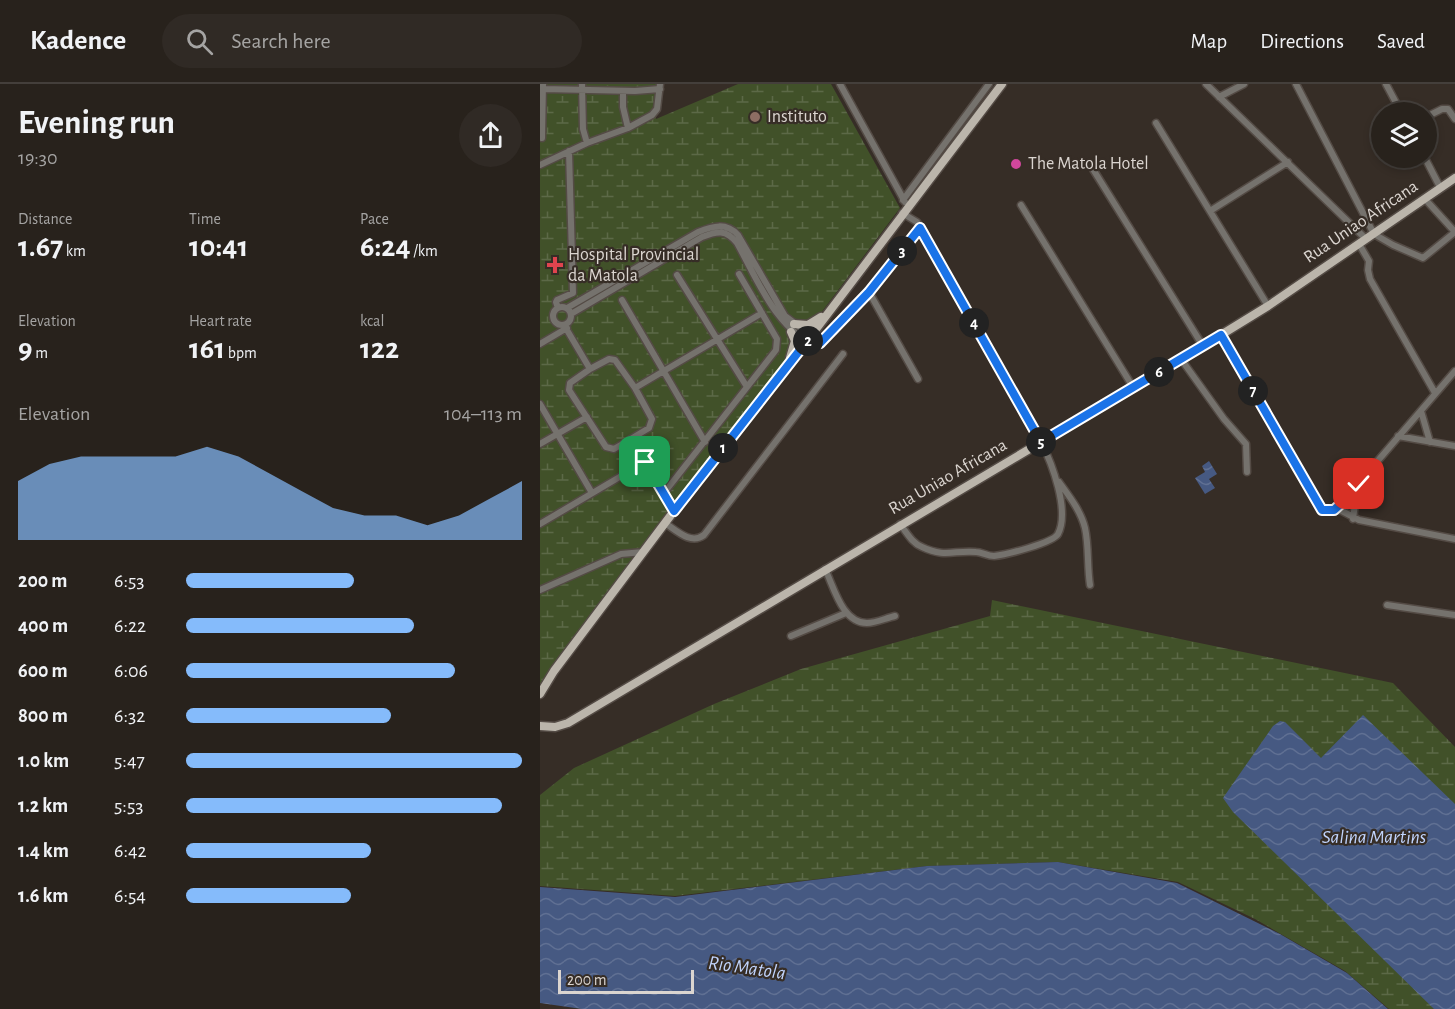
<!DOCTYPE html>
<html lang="en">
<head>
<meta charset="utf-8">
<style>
  :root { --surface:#28221c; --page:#302a25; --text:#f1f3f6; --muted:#a5a4a3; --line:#443f3b; --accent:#85bbfb }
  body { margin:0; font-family:"Alegreya Sans",sans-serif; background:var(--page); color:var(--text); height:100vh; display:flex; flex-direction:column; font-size:22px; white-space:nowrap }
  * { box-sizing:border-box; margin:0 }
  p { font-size:20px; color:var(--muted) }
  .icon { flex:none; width:33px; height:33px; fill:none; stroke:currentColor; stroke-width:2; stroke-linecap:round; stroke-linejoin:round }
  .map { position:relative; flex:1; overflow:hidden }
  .panel { display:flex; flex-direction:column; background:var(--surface); width:540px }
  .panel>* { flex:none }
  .controls { position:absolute; left:831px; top:18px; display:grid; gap:12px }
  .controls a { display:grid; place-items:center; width:66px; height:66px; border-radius:50%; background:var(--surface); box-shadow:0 3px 9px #0003,0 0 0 2px var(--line); font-size:30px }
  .scale { position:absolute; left:18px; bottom:15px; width:136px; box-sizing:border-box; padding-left:6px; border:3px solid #dbd5d0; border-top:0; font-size:16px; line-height:21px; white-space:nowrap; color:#dbd5d0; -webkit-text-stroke:4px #362d26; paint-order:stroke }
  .pin { position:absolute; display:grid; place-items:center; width:51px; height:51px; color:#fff; margin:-26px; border-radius:12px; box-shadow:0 3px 9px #0006 }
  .km { position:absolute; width:30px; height:30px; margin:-15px; border-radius:50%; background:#222; color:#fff; font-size:16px; line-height:30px; text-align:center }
  .round { display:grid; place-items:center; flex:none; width:63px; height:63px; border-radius:32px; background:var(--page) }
  .headline { display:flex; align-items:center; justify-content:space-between; height:102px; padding:0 18px }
  h1 { font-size:33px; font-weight:700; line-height:45px }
  .stats { display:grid; grid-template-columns:repeat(3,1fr); gap:9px; height:102px; padding:6px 18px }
  .stats div { display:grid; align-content:center }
  .stats b { font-size:30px; font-weight:700 }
  .stats small { font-size:16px; font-weight:400 }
  .stats p { font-size:16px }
  .chart { height:168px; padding:12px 18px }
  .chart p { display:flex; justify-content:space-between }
  .chart svg { width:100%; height:108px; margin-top:6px; fill:var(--accent); opacity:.7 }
  ul { padding:0 18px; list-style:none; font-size:20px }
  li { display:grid; grid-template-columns:96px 72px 1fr; align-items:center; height:45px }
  li i { height:15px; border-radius:8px; background:var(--accent) }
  header { display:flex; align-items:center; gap:36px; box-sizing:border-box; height:84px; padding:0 30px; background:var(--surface); border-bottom:2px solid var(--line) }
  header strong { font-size:28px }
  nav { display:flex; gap:33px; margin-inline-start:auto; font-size:21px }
  .search { width:420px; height:54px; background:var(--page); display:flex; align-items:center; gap:15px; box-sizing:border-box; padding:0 21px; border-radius:33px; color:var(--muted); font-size:22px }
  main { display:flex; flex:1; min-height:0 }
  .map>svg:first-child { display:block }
  .wetland { fill:url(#wetland-marsh) }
  .water { fill:url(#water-waves) }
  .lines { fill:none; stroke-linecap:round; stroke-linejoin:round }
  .minor-casing { stroke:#544b45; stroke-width:9 }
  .major-casing { stroke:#544b45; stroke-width:11 }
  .minor { stroke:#75726d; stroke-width:6 }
  .major { stroke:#bbb5ab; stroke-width:8 }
  .route-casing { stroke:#fff; stroke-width:12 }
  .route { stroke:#1a73e8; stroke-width:8 }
  .education-dot { fill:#8d6e63; stroke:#362d26; stroke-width:2 }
  .hotel-dot { fill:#d1479c; stroke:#362d26; stroke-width:2 }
  .health-dot { fill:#e0444e; stroke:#362d26; stroke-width:2 }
  .labels { text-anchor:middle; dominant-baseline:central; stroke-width:4.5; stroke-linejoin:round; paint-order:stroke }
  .poi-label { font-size:18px; fill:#dbd5d0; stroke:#362d26; text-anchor:start }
  .street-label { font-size:18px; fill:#dbd5d0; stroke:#362d26 }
  .water-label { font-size:20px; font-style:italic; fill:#c1d4fd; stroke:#362d26 }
</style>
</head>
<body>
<header>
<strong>Kadence</strong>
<div class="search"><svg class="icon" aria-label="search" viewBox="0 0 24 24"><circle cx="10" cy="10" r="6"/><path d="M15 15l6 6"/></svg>Search here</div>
<nav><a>Map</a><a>Directions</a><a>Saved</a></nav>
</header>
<main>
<section class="panel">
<div class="headline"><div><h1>Evening run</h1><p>19:30</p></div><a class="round"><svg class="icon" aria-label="share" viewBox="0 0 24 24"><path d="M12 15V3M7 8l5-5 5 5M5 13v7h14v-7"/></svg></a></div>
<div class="stats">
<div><p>Distance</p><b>1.67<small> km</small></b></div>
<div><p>Time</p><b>10:41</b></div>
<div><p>Pace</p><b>6:24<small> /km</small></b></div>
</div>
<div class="stats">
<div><p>Elevation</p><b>9<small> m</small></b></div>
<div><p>Heart rate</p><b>161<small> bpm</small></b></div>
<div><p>kcal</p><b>122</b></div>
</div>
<div class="chart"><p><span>Elevation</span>104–113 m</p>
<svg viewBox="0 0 160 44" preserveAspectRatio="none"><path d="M0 44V20L10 13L20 10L30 10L40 10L50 10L60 6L70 10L80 17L90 24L100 31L110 34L120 34L130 38L140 34L150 27L160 20V44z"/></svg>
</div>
<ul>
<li><b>200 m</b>6:53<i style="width:50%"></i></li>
<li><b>400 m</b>6:22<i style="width:68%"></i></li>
<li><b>600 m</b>6:06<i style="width:80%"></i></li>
<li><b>800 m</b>6:32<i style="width:61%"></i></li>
<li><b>1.0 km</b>5:47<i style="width:100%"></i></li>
<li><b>1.2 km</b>5:53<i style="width:94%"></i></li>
<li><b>1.4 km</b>6:42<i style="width:55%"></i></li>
<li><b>1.6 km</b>6:54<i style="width:49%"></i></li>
</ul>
</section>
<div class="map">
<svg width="915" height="925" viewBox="0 0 915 925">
  <defs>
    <pattern id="wetland-marsh" width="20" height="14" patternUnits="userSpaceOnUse" patternTransform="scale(1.5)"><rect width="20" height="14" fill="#415129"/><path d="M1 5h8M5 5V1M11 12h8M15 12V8" fill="none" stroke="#5c6947"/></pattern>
    <pattern id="water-waves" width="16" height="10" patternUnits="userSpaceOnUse" patternTransform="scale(1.5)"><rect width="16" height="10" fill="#465982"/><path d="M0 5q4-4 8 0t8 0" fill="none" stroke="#607093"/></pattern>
  </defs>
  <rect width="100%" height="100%" fill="#362d26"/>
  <path class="wetland" d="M0 0H116V35L198 0H291L360 124 0 602Z
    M452 516 853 599 915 663V925H849L805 887 715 835 638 798 518 778 387 782 135 812 0 802V711L34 684 174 620 261 585 450 532Z"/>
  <path class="water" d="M669 377 677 390 669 395 675 404 665 410 655 394 665 388 662 382Z
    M823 631 915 720V925H894L693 728 683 714 733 642 740 637 745 638 781 674Z
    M518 778 637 799 740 850 807 889 848 925H42L0 919V803L135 813 387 782Z"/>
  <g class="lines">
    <g class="minor-casing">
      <path id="minor" d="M42 0 43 45 47 59
        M300 0 365 118
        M666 0 826 155
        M756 0 834 150 853 161 883 174 915 148
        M846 0 861 28
        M3 5 95 7 120 5
        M83 7V23L88 44
        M679 13 704 0
        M886 33 902 25H908L915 35
        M616 39 728 222
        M2 54 3 0
        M885 74 900 103
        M0 81 47 59 88 44 112 31 117 25 120 0
        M551 82 663 262
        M885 115 915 148
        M363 116 449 0
        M481 121 593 303
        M670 127 748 78
        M819 160 829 177 828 186 830 195 895 309
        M137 191 207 303
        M329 208 378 295
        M82 216 165 358
        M13 232a9 9 0 1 1 18 0a9 9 0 1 1-18 0Z
        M18 224 16 218 17 216 33 209 29 67
        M27 224 158 148C173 142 186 138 198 151L245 232 261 244 274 247
        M31 230 162 153C177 147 186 145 197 159 215 191 239 252 278 260L329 208 380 144
        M24 241 50 285 30 299 29 306 66 363 74 365 109 344 112 335 95 304 75 276 69 275 50 285
        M681 251 782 426H800L819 436 915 455
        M0 260 27 244
        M641 275 684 335 706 360 707 388
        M95 304 222 229
        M0 320 52 409
        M881 327 890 358
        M858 352 915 362
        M93 354 134 427
        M0 360 47 333
        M519 398C529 412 541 427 545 444 549 462 547 482 550 501
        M124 409 236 266 237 255 199 190
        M794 426 817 406
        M813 435 817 405 823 394 915 287
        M125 439C137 447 151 461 164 451L303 270
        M0 440 105 378
        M360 440C367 449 372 459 382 463 405 474 414 466 436 468 442 468 447 472 454 472 465 471 513 459 518 450 530 427 512 379 501 358L377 138 362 129
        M285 485C294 503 302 539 327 539 336 539 346 534 355 532
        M0 506 81 470 103 468
        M847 521 915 531
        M251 552 306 529"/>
    </g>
    <g class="major-casing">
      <path id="major" d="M254 240 268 241 281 233
        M250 274 255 257 251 248
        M0 610 14 587 134 427 267 257 462 0
        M0 642 15 643 28 639 663 262 728 222 915 94"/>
    </g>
    <use href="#minor" class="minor"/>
    <use href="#major" class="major"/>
  </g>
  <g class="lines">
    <g class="route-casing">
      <path id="route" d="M105 378 134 427 267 257 274 260 280 259 329 208 380 144 501 358 681 251 782 426H794L817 405 819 400"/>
    </g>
    <use href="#route" class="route"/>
  </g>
  <circle class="education-dot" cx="215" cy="33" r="6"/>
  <circle class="hotel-dot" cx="476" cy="80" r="6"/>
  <path class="health-dot" d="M12 172h6v6h6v6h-6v6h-6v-6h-6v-6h6z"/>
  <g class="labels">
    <g class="poi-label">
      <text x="227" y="33">Instituto</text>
      <text x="488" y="80">The Matola Hotel</text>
      <text x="28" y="171">Hospital Provincial<tspan x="28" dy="21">da Matola</tspan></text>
    </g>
    <g class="street-label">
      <text transform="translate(821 138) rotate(-34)">Rua Uniao Africana</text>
      <text transform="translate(408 393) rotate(-30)">Rua Uniao Africana</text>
    </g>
    <g class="water-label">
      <text x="834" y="753">Salina Martins</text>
      <text transform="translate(207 884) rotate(8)">Rio Matola</text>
    </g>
  </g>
</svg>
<div class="controls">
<a><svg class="icon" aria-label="layers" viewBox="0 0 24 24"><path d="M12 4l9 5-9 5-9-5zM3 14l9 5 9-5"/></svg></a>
</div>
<div class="scale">200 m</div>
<div class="pin" style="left:105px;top:378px;background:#1e9e55"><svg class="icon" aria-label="arrive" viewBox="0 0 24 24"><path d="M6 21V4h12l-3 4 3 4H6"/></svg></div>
<div class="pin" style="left:819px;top:400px;background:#d93025"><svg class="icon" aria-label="check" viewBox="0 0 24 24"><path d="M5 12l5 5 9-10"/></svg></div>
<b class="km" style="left:183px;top:364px">1</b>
<b class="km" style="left:268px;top:257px">2</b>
<b class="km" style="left:362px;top:167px">3</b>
<b class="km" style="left:434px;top:239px">4</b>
<b class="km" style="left:501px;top:358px">5</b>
<b class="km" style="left:619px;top:288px">6</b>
<b class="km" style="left:713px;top:307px">7</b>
</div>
</main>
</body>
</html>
